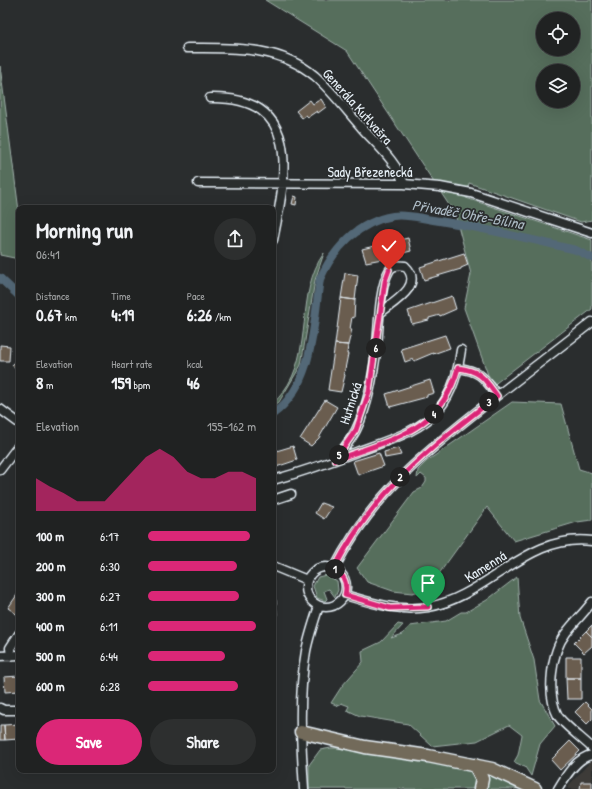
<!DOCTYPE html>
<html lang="en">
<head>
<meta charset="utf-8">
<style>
  :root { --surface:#202222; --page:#2d2f2f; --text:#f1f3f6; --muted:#a2a4a5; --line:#3d3f40; --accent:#db2777 }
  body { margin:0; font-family:"Patrick Hand",sans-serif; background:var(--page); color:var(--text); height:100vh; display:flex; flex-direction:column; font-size:15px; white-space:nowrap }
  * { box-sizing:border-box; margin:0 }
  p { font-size:13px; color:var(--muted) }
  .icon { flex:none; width:22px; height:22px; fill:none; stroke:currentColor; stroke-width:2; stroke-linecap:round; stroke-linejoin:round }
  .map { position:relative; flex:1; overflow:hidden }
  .details { position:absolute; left:16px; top:205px; width:260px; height:568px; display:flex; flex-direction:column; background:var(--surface); border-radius:8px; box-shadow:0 4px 16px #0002,0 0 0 1px var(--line) }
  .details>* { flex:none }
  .tools { position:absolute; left:536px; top:12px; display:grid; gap:8px }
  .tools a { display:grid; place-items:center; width:44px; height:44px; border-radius:50%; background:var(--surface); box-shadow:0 4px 16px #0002,0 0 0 1px var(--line); font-size:20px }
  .pin { position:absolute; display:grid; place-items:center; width:34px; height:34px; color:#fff; margin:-41px -17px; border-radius:50% 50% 50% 0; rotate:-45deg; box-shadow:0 0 4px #0007 }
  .pin .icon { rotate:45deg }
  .km { position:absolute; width:20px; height:20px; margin:-10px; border-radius:50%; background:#222; color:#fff; font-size:11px; line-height:20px; text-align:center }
  .round { display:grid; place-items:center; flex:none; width:42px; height:42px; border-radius:21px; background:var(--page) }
  .overview { display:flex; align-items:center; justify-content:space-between; height:68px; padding:0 20px }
  h1 { font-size:22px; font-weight:700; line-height:30px }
  .metrics { display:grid; grid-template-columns:repeat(3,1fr); gap:6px; height:68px; padding:4px 20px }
  .metrics div { display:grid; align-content:center }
  .metrics b { font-size:17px; font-weight:700 }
  .metrics small { font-size:11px; font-weight:400 }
  .metrics p { font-size:11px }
  .chart { height:112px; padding:8px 20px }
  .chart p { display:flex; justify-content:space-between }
  .chart svg { width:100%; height:72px; margin-top:4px; fill:var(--accent); opacity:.7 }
  .action { display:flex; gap:8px; margin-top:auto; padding:8px 20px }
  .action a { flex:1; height:46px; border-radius:24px; background:var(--accent); color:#fff; font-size:16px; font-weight:700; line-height:46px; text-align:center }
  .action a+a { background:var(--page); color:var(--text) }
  ul { padding:0 20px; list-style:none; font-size:13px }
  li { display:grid; grid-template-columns:64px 48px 1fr; align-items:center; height:30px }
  li i { height:10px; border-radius:5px; background:var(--accent) }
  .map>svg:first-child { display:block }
  .built { fill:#3d3b38 }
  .green { fill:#566e5b; stroke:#9fb0aa; fill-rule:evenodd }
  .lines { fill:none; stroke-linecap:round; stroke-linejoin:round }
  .canal { stroke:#536877; stroke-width:8 }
  .building { fill:#6a5d50; stroke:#e8f1f8 }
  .minor-casing { stroke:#e8f1f8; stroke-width:11 }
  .highway-casing { stroke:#e8f1f8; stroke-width:15 }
  .minor { stroke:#2a2d2e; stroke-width:8 }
  .highway { stroke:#726b5a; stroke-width:12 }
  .route-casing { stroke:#fff; stroke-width:8 }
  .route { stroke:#db2777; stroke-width:5 }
  .labels { text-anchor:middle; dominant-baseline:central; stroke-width:3.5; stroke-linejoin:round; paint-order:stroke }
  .street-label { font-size:14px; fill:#e8f1f8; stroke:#2a2d2e }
  .water-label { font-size:15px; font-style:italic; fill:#acbac4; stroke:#2a2d2e }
</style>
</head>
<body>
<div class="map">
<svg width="592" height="789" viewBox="0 0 592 789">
  <rect width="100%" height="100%" fill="#2a2d2e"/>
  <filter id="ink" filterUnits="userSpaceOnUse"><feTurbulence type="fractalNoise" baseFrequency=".025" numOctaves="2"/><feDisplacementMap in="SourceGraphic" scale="8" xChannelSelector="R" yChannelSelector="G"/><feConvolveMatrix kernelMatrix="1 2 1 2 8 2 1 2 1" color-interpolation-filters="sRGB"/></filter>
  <g filter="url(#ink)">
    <path class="built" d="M592 760V789H568L570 784Z"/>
    <path class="green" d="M265 0H592V220L581 222 469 183 466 198 592 240V309L492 386 464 308 471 274 455 214 347 51ZM543 19H573V49H543ZM543 71H573V101H543Z
      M0 66 19 211V259L0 255Z
      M324 253 315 280 301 365 279 402 273 406V403C277 400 280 396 283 392 314 352 295 293 324 253Z
      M512 402 561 404 579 469 592 473V520L577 522 514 541 487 507 428 589 412 593 393 591 367 582 357 568 414 492 422 488 426 482V478L421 474 417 478 418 470 427 461Z
      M326 575 337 581 338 590 335 597 329 589 324 591 327 599 325 601 317 598 313 586 318 577Z
      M517 577 520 618 534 660 540 700 555 726 540 744 531 776 525 767 514 762 518 755 522 735 509 725 477 741 432 746 408 724 360 716 347 710 349 706 341 703 339 706 331 703 342 686 363 662 362 651 381 642 398 624 403 625 391 638 403 634 410 626 446 621 461 612H466L487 600Z
      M331 748H349L468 769 475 779V789H309V765L320 750Z
      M486 774 523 789H485Z"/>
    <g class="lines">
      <path class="canal" d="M0 278 19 296
        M273 414C314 384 313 326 320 279 334 248 358 222 393 216 406 214 420 218 433 220 481 227 529 239 576 250L592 258"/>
    </g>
    <path class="building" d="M321 99 326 107 318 113 317 111 308 117 306 115 302 118 296 111 310 100 313 104Z
      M294 196 297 197 296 205 292 204Z
      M408 238 411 251 403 253 404 255 366 262 362 249Z
      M464 253 468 265 461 268V269L424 280 420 267Z
      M345 273 358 275 355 300 341 298Z
      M452 296 456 309 440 316V315L429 318V320L412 324 408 311Z
      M341 298 355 300 354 318 352 317 350 329H352L348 345 335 344Z
      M445 335 450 348 433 354V353L414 361 413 359 405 362 401 349Z
      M335 344 348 345 347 354H348L344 374 345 375 341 392 328 390Z
      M0 345 10 346 9 361H0Z
      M19 359V373L12 365Z
      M430 380 434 393 427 395V397L390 407 386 394Z
      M325 400 337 407 319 438 311 446 300 439Z
      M293 446 297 460 273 468V452Z
      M398 448 401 455 385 458 384 452Z
      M379 453 384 466 358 475 353 461Z
      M321 503 332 507 324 519 315 513Z
      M19 592V616L8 608Z
      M273 600H276L277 615H273Z
      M592 625V637L586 631Z
      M586 631 592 637V646L584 653 574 643Z
      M566 657H581V678H566Z
      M19 676V691L5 692 4 677Z
      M566 678H581V699H567Z
      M585 702 592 709V719L587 724 575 712Z
      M19 724V739L5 740 4 725Z
      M0 725H4L5 740H0Z
      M570 741 580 751 560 770 551 760Z
      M581 782H592V789H580Z"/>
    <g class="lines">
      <g class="minor-casing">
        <path id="minor" d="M187 48C232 48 278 45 315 76 332 91 347 111 362 128 377 145 397 162 404 184
          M210 98C304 96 286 176 273 240
          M198 183 404 184 440 187 471 193 592 233
          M458 368C481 371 484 378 497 395
          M0 409 19 423
          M335 460C342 450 351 440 356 430 369 404 373 374 377 346 379 326 379 288 389 271 392 265 399 265 405 266 425 285 394 302 380 313
          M0 470 19 445
          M273 480C302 472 331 462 359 451 386 441 420 432 439 409 453 392 458 371 461 350
          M273 500 291 494
          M273 566 307 580
          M306 587a20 20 0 1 1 40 0a20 20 0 1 1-40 0Z
          M334 569C372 495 425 452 489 402 523 375 558 349 592 322
          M345 595C372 603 399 612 428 607 487 597 528 532 592 541
          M592 602C584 613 574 622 566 633 551 652 546 694 558 716 563 724 584 740 592 748
          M0 656 19 655
          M11 656 10 648 19 634
          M0 708 4 710H19
          M304 789C301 743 298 696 306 651 309 636 314 621 319 606
          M558 789C565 777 577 757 592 755"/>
      </g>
      <g class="highway-casing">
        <path id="highway" d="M301 732 365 747 428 756 492 769 535 789
          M475 765 482 779 480 789"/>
      </g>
      <use href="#minor" class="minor"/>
      <use href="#highway" class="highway"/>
    </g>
  </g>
  <g class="lines" filter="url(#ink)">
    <g class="route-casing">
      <path id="route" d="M389 270 385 281 369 392 356 430 335 460C391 439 441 432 458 368 481 371 484 378 497 396 430 448 374 491 334 569 344 575 348 583 345 595L390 608 428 607"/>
    </g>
    <use href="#route" class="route"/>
  </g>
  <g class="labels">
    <g class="street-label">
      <text transform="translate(358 106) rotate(48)">Generála Kutlvašra</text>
      <text x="370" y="171">Sady Březenecká</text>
      <text transform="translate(350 403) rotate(-72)">Hutnická</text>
      <text transform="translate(485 566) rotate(-32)">Kamenná</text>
    </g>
    <g class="water-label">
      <text transform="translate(468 214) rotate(10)">Přivaděč Ohře-Bílina</text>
    </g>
  </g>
</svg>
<div class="tools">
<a><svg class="icon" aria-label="locate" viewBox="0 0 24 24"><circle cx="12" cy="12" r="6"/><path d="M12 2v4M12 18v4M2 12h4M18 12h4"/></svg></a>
<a><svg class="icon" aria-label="layers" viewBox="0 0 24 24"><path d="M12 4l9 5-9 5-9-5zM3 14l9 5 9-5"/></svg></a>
</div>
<div class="pin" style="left:428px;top:607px;background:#1e9e55"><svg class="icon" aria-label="arrive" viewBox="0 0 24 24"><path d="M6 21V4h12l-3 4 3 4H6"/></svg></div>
<div class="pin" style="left:389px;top:270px;background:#d93025"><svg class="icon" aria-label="check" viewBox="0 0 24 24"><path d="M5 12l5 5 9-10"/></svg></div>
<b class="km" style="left:335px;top:569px">1</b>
<b class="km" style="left:400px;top:477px">2</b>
<b class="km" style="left:489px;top:402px">3</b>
<b class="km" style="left:434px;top:414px">4</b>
<b class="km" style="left:339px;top:455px">5</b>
<b class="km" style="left:376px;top:348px">6</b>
<section class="details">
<div class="overview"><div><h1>Morning run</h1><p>06:41</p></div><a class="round"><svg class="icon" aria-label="share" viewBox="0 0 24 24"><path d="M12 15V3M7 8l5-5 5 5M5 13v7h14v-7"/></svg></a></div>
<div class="metrics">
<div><p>Distance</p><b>0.67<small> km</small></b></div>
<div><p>Time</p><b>4:19</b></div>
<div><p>Pace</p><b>6:26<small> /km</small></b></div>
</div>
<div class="metrics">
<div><p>Elevation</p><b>8<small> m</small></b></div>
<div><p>Heart rate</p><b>159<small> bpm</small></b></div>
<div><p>kcal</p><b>46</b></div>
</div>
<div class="chart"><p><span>Elevation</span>155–162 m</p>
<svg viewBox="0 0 160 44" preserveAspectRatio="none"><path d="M0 44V24L10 29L20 33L30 38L40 38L50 38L60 29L70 20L80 11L90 6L100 11L110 20L120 24L130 24L140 20L150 20L160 24V44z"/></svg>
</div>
<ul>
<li><b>100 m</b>6:17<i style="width:94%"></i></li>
<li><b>200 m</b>6:30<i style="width:82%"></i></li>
<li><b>300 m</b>6:27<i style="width:84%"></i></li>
<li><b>400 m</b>6:11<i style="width:100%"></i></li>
<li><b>500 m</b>6:44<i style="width:71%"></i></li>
<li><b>600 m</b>6:28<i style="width:83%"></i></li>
</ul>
<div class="action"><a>Save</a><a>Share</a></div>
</section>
</div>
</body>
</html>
